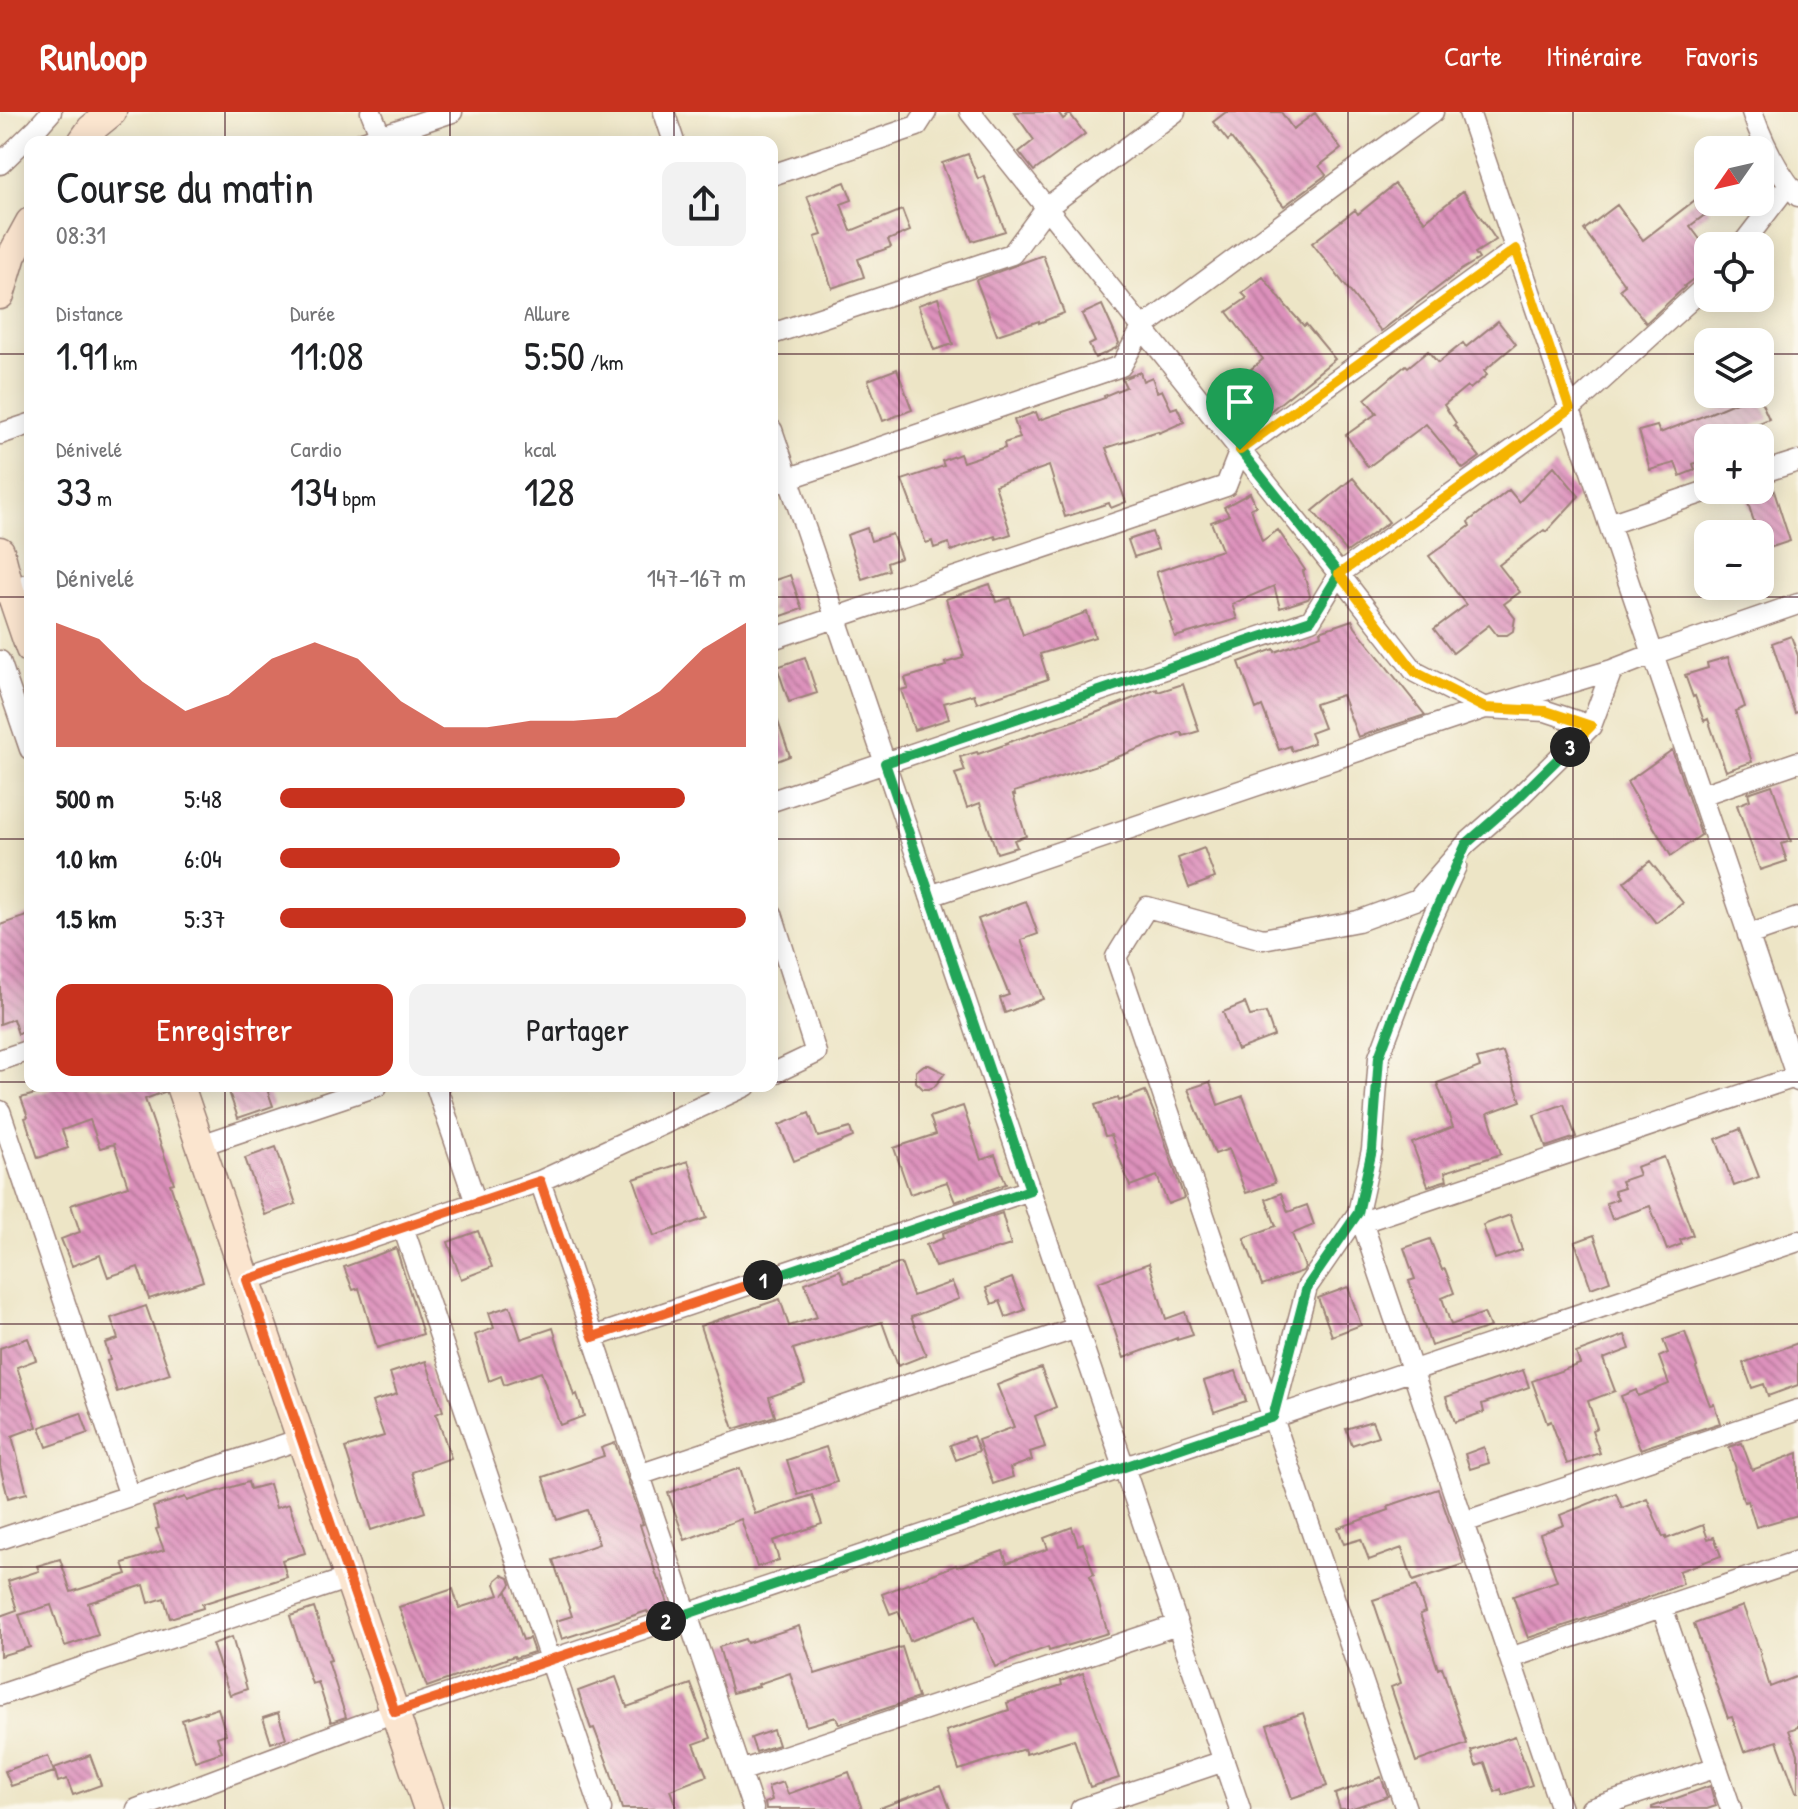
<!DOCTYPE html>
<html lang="fr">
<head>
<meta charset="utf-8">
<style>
  :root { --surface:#fff; --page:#f2f2f2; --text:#202124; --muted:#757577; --accent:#c8321e }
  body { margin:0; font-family:"Patrick Hand",sans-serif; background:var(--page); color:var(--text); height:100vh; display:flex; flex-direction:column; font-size:30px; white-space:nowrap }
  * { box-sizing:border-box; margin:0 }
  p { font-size:26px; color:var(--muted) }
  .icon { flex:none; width:44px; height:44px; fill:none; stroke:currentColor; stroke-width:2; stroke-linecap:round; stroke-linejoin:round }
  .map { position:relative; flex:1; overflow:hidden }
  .details { position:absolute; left:24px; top:24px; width:754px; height:956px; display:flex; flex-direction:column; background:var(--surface); border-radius:16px; box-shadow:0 4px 20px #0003 }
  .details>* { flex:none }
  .needle { width:52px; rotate:236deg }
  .controls { position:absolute; left:1694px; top:24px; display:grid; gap:16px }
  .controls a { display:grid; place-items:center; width:80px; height:80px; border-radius:16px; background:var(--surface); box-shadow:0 4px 20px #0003; font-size:40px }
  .pin { position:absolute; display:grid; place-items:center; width:68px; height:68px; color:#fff; margin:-82px -34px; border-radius:50% 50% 50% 0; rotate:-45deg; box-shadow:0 0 8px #0007 }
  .pin .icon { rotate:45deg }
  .km { position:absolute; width:40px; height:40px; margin:-20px; border-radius:50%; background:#222; color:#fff; font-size:22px; line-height:40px; text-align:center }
  .round { display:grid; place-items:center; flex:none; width:84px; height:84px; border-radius:16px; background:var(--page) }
  .summary { display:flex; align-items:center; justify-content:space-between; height:136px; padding:0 32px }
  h1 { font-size:44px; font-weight:600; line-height:60px }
  .figures { display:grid; grid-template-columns:repeat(3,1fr); gap:12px; height:136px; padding:8px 32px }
  .figures div { display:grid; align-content:center }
  .figures b { font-size:40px; font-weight:600 }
  .figures small { font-size:22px; font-weight:400 }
  .figures p { font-size:22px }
  .chart { height:224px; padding:16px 32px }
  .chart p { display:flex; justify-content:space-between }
  .chart svg { width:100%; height:144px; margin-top:8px; fill:var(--accent); opacity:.7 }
  .primary-button { display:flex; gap:16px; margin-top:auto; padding:16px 32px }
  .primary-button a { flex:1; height:92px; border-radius:16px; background:var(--accent); color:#fff; font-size:32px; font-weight:600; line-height:92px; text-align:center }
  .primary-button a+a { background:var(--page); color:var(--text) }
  ul { padding:0 32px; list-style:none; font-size:26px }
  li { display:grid; grid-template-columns:128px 96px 1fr; align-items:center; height:60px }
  li i { height:20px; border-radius:10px; background:var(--accent) }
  header { display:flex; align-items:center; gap:48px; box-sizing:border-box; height:112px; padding:0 40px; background:var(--accent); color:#fff }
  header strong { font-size:38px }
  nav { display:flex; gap:44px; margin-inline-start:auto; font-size:28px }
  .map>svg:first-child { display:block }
  .building { fill:url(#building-back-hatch) }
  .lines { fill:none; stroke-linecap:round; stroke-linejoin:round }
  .minor-casing { stroke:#9c8278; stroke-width:23 }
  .secondary-casing { stroke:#9c8278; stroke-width:31 }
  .minor { stroke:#fff; stroke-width:20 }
  .secondary { stroke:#fbe5cf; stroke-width:28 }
  .split-1-casing { stroke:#fff; stroke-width:16 }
  .split-2-casing { stroke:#fff; stroke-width:16 }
  .split-3-casing { stroke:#fff; stroke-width:16 }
  .split-4-casing { stroke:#fff; stroke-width:16 }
  .split-1 { stroke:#22a559; stroke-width:10 }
  .split-2 { stroke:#f0652b; stroke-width:10 }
  .split-3 { stroke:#22a559; stroke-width:10 }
  .split-4 { stroke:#f5b400; stroke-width:10 }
  .grid { fill:none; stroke:#4a1f2b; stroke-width:2; stroke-opacity:0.55 }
</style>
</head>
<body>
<header>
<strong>Runloop</strong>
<nav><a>Carte</a><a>Itinéraire</a><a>Favoris</a></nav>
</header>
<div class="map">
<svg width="1798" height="1697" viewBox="0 0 1798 1697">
  <defs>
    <pattern id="building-back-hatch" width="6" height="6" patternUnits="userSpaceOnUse" patternTransform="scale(2)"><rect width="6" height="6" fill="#dd91bc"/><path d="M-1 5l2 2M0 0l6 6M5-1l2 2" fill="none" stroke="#b57699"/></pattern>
  </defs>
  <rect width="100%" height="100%" fill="#fbf7ec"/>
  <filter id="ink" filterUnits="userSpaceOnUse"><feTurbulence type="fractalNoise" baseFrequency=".0125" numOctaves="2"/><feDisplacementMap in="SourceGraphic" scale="16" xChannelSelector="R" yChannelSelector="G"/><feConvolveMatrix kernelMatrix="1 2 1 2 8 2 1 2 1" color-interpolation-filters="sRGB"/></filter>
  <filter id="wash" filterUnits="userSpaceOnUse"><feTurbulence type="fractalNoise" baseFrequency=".006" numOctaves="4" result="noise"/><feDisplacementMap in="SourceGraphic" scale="32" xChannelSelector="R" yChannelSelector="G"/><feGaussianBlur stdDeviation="1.8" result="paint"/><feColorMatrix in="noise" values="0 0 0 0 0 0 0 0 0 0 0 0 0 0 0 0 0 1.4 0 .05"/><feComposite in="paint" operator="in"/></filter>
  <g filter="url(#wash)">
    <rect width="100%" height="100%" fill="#ede5c6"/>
    <g id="blocks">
      <path class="building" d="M1014 0H1058L1063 7 1070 2 1085 22 1034 59 1019 40 1034 28Z
        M1226 0H1281L1293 17 1315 1 1341 37 1319 54 1326 63 1284 94 1231 26 1228 29 1213 10Z
        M968 42 978 67 984 64 1005 119 972 129 942 51Z
        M845 70 852 88 841 92 851 119 902 98 910 119 888 128 891 135 858 147 864 165 832 176 815 125 822 123 807 84Z
        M1395 72 1425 109 1463 79 1496 128 1475 141 1479 147 1461 158 1381 219 1312 131 1355 98 1358 102Z
        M1699 85 1710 99 1690 114 1708 138V156L1684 174 1685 175 1646 211 1620 177 1625 173 1584 118 1617 93 1643 128Z
        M1043 143 1064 201 1039 211V209L997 223 976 168Z
        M1263 165 1287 195 1304 214 1306 212 1335 247 1253 313 1233 289 1238 285 1230 275 1263 247 1227 200 1247 186 1242 181Z
        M938 186 953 232 934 238 918 193Z
        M1102 193 1119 231 1116 236 1095 246 1089 233 1095 230 1082 202Z
        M1498 209 1516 232 1484 259 1487 263 1470 277 1467 274 1444 293 1456 311 1454 313 1480 345 1463 357 1426 312 1368 355 1346 323 1377 301 1365 287 1406 253 1408 255 1428 239 1438 251 1463 231 1466 235Z
        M897 257 912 298 883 309 868 268Z
        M1140 260 1143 269 1152 265 1157 280 1162 278 1171 297 1177 295 1184 310 1159 321 1158 319 1106 336 1126 390 1111 396 1109 391 1065 405 1049 354 995 373 1011 422 996 427 995 424 951 439 949 431 934 436 932 429 926 431 902 368 944 354 942 349 960 342 963 350 1005 336 1004 331 1020 326 1014 308 1036 300 1039 308 1105 286 1104 284 1126 275 1122 267Z
        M1755 282H1758L1769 307 1724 326H1708V346L1693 352 1695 358 1680 364 1675 351 1650 358 1639 319 1657 314 1660 321 1708 302Z
        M1554 354 1579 384 1546 420 1544 418 1499 453 1520 480 1504 492 1515 506 1513 519 1507 523H1497L1489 513 1453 541 1434 517 1466 493 1429 444 1470 414 1468 410 1509 378 1519 390Z
        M1353 366 1389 410 1347 440 1313 399Z
        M1772 373 1790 429 1763 438 1760 422H1758L1745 382Z
        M1250 381 1256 394 1251 396 1262 429 1278 418 1305 458 1303 459 1310 484 1308 487 1280 496 1274 474 1232 492 1237 507 1175 525 1170 511 1173 510 1156 460 1222 438 1211 410 1229 403 1224 395Z
        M867 416 871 429 892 422 901 446 887 451 889 458 862 467 847 423Z
        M1152 420 1158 437 1134 445 1128 428Z
        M790 463 802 497 779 505 777 498 772 500V469Z
        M990 472 996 490 1010 486 1023 523 1087 500 1095 525 1040 542 1048 567 977 591 974 582 944 591 949 607 914 618 901 578 908 576 905 566 946 554 945 551 963 546 962 544 964 543 946 487Z
        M1352 508 1355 515 1425 603 1358 625 1342 583 1315 592 1324 616 1310 621 1314 631 1292 639 1290 634 1279 638 1262 594 1256 597 1239 550 1274 537 1275 540 1321 523 1320 519Z
        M1791 524 1798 544V600L1795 601 1772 531Z
        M805 545 817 581 789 590 777 555Z
        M1728 545 1745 595 1735 599 1752 650 1726 659 1708 607 1704 609 1695 584 1693 585 1685 563 1708 556 1707 551Z
        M1183 572 1199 619 1183 624 1181 620 1097 653 1014 680 1015 683H1013L1026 724 1014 728 1017 735 997 741 980 691 967 696 955 662 965 659 960 645 977 640 978 642 1007 632 1006 631 1085 605 1157 577 1158 580Z
        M772 598H774L790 644 772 651Z
        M1672 638 1701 723 1671 744 1627 670Z
        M1772 673 1791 729 1781 732 1787 749 1760 758 1737 693 1750 688 1748 681Z
        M1204 736 1215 766 1189 776 1178 746Z
        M1650 749 1683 791 1656 811 1624 770Z
        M1026 789 1038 822 1021 828 1043 887 1005 901 1000 886 1009 883 978 807Z
        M30 803V918L18 922 13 907 0 912V813Z
        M1245 891 1250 904 1266 901 1274 924 1237 938 1223 900Z
        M1503 940 1521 989 1488 1001 1501 1042 1445 1060 1447 1068 1428 1074 1412 1031 1453 1015 1437 971 1480 955 1477 947Z
        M924 953H929L945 961 934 975 929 977H923L916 970V959Z
        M1210 970 1218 993 1243 984 1275 1071 1246 1081 1229 1037 1215 1042 1188 977Z
        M64 974H163L164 980 145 987 174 1071 170 1072 203 1169 149 1187 138 1155 108 1165 100 1143 72 1154 61 1127 80 1120 71 1093 128 1074 114 1032 100 1036 90 1008 62 1018 68 1036 38 1046 25 1006 28 1005 21 986Z
        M247 974H266L273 994 238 1006 229 980Z
        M1145 979 1162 1021 1184 1086 1168 1092 1157 1064 1130 1074 1111 1023 1105 1024 1095 993 1118 986 1119 989Z
        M1564 992 1576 1025 1546 1035 1534 1003Z
        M963 994 981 1048 995 1043 1006 1072 955 1090 947 1070 910 1082 894 1036 936 1022 930 1005Z
        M809 1001 818 1025 850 1016 853 1025 794 1049 779 1013Z
        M1740 1017 1759 1065 1734 1074 1716 1027Z
        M276 1035 296 1092 265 1103 245 1046Z
        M1664 1045 1693 1123 1680 1128 1682 1132 1667 1138 1650 1094 1612 1107 1606 1091 1618 1087 1614 1079 1624 1076 1621 1069 1639 1063 1636 1055Z
        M688 1049 707 1106 654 1124 634 1067Z
        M1281 1081 1288 1100 1307 1093 1314 1113 1292 1122 1305 1155 1303 1159 1262 1173 1244 1126 1276 1114 1266 1087Z
        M1002 1101 1011 1133 935 1155 926 1133 944 1126 943 1121Z
        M1510 1103 1522 1138 1495 1147 1483 1113Z
        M478 1119 492 1155 461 1167 448 1130Z
        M1594 1123 1610 1169 1591 1176 1575 1130Z
        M1430 1127 1442 1158 1445 1157 1454 1181 1442 1186 1451 1213 1484 1201 1490 1215 1431 1234 1409 1169 1415 1167 1404 1136Z
        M396 1136 423 1222 377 1236 359 1176 353 1178 344 1155Z
        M901 1151 913 1184 952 1170 959 1187 911 1205 926 1243 898 1254 882 1210 793 1237 805 1272 769 1285 775 1304 734 1317 700 1214 780 1187 789 1214 817 1205 805 1171 840 1158 845 1171Z
        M1149 1151 1166 1207 1185 1200 1193 1223 1177 1228V1226L1124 1246 1098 1170Z
        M1012 1166 1025 1198 1006 1205 1000 1189 992 1192 986 1176Z
        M1348 1175 1361 1213 1332 1224 1318 1186Z
        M146 1194 170 1262 117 1280 107 1249 110 1248 105 1231 118 1227 111 1206Z
        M510 1194 521 1227 553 1216 574 1284 577 1282 584 1304 560 1313 541 1260 504 1273 501 1264 489 1269 475 1223 494 1216 489 1201Z
        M1685 1220 1697 1255 1696 1256 1710 1293 1714 1292 1720 1311 1640 1337 1621 1284 1636 1278 1638 1284 1669 1272 1659 1245 1668 1241 1663 1228Z
        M1625 1223 1630 1237 1603 1247 1615 1279 1588 1289 1597 1316 1592 1318 1600 1341 1567 1352 1551 1309 1547 1311 1532 1269 1580 1252 1576 1241Z
        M28 1226 36 1248 17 1255 37 1315 12 1324 27 1381 8 1386 0 1354V1236Z
        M1798 1231V1273L1768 1284 1764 1272 1752 1276 1743 1251Z
        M426 1249 443 1299 436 1302 451 1346 412 1360 425 1400 371 1418 345 1336 384 1324 372 1290 397 1282 390 1261Z
        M1041 1256 1056 1295 1035 1304 1045 1335 1030 1340 1032 1348 1010 1356 1013 1365 993 1372 978 1328 1014 1315 997 1273Z
        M1523 1258 1529 1275 1482 1292 1484 1300 1455 1310 1446 1285Z
        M1236 1259 1246 1289 1214 1300 1204 1269Z
        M81 1301 88 1321 47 1335 40 1315Z
        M1372 1309 1378 1324 1352 1333 1346 1317Z
        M973 1324 979 1339 956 1348 950 1333Z
        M615 1331 643 1412 640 1413 658 1468H660L669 1494 648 1501 647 1499 562 1527 556 1509 572 1504 553 1448 599 1432 587 1398 557 1408 543 1365 604 1344 601 1336Z
        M1742 1331 1752 1358 1798 1341V1403L1756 1415 1748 1389 1744 1390 1734 1358 1736 1357 1729 1335Z
        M826 1335 837 1370 798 1383 787 1348Z
        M1484 1335 1489 1351 1470 1357 1465 1342Z
        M740 1356 755 1402 812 1383 822 1412 773 1429 779 1448 757 1455 741 1407 685 1428 668 1381Z
        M248 1370 250 1377 269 1372 276 1396 289 1392 305 1441 282 1448 287 1465 202 1492 203 1496 170 1506 164 1486 149 1491 144 1473 88 1491 98 1523 65 1534 51 1493 19 1503 30 1535 0 1544V1504L17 1498 8 1469 39 1459 37 1454 60 1447 71 1480 127 1462 123 1451 164 1438 156 1417 159 1416 153 1395 185 1385 187 1389Z
        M1438 1377 1464 1452 1413 1469 1402 1436 1369 1448 1361 1427 1344 1432 1338 1416 1389 1398 1388 1394Z
        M1616 1381 1622 1396 1647 1386 1663 1425 1666 1424V1427L1703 1413 1708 1427 1714 1425 1721 1444 1679 1459 1683 1472 1638 1489 1528 1526 1513 1484 1557 1469 1540 1422 1564 1413 1560 1403Z
        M1072 1415 1078 1433 1083 1431 1094 1462 1090 1464 1108 1521 1049 1539 1048 1535 995 1555 975 1504 910 1529 898 1499 890 1502 882 1482 956 1453 957 1455 1003 1439 1007 1451 1048 1437 1044 1426Z
        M502 1463 509 1466 511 1472 505 1481 507 1480 523 1528 529 1526 534 1540 515 1546 514 1544 427 1575 399 1495 453 1477 459 1496 499 1483 495 1472 496 1468Z
        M1416 1474 1425 1500 1420 1502 1438 1557 1442 1555 1467 1632 1416 1650 1391 1575 1401 1571 1373 1488Z
        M1743 1494 1761 1542 1760 1543 1770 1575 1798 1564V1615L1789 1618 1798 1642V1680H1796L1777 1629 1744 1640 1732 1605 1728 1606 1694 1512Z
        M314 1496 331 1548 328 1549 346 1605 331 1610 318 1570 312 1572 290 1504Z
        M799 1514 815 1562 902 1535 918 1586 839 1612 836 1605 806 1614 790 1561 758 1572 759 1574 732 1581 719 1535 745 1527 747 1531Z
        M232 1525 247 1577 230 1583 212 1532Z
        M1083 1561 1119 1666 1090 1675 1074 1627 1026 1642 1024 1637 959 1658 946 1619 1009 1598 1007 1591 1062 1573 1061 1569Z
        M616 1565 627 1595 691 1572 711 1626 694 1632 707 1664 670 1678 677 1697H622L610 1658 594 1616 591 1617 578 1579Z
        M218 1596 226 1622 217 1625 222 1640 195 1649 182 1608Z
        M278 1601 286 1626 271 1631 263 1606Z
        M1303 1601 1327 1674 1292 1686 1267 1613Z
        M773 1618 778 1633 756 1640 751 1626Z
        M1515 1624 1532 1673 1503 1683 1501 1677 1495 1680 1485 1651 1476 1654 1471 1639Z
        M90 1643 101 1673 73 1683 67 1667 58 1670 54 1656Z
        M48 1644 54 1660 11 1674 5 1659Z
        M849 1660 862 1697H766L765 1691 772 1688 768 1675 783 1670 788 1682Z
        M1381 1665 1388 1684 1350 1697H1340L1335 1682Z
        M941 1673 950 1697H880V1696Z
        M1710 1674 1716 1694 1707 1697H1652V1695Z"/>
    </g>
  </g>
  <g filter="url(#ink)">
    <use href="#blocks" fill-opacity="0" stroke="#9c8278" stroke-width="2"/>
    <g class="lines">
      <g class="minor-casing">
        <path id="minor" d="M371 0 383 30
          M664 0 674 30
          M970 0 1339 462 1415 560 1485 596 1546 599 1591 614
          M1469 0 1798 969
          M1752 0C1762 29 1778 61 1798 84
          M363 30 452 0
          M0 52 36 17 51 0
          M772 63 917 14 926 0
          M1741 134 1788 73
          M772 222 1012 142 1046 96 1175 0
          M772 318 1240 1697
          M0 322 30 312
          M1760 361 1798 349
          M772 372 1121 254 1142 216 1433 0
          M1609 412 1710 378
          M10 478 30 471
          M772 527 1226 374 1240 338 1516 137
          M0 549 30 637
          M1701 683 1798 650
          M772 689 1311 508 1339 462 1570 297 1708 172
          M930 784 1485 596 1612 558 1653 542 1798 492
          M772 802 816 941 772 962
          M1748 823 1798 806
          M0 948 30 938
          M436 974 476 1091
          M0 999 130 1384
          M201 1033 377 974
          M540 1069 753 1697
          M403 1115 601 1697
          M247 1168 540 1069 746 974
          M593 1225 1030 1078
          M1273 1305 1307 1175 1358 1101 1372 1038 1379 945 1425 822 1456 754
          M639 1363 1077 1216
          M1464 1410 1798 1298
          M0 1427 301 1327
          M1662 1495 1731 1697
          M1510 1546 1798 1449
          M0 1583 349 1466
          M740 1659 1177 1513
          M137 1697 395 1600 1798 1129
          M1081 1697 1224 1649
          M1406 1697 1116 845 1147 795 1263 827 1358 809 1418 787 1466 732 1515 689 1591 614 1612 558
          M1561 1697 1362 1110 1798 964
          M1591 1697 1717 1655"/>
      </g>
      <g class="secondary-casing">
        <path id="secondary" d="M82 30 91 17 112 0
          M0 183 12 143 30 110
          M0 439 10 478 30 537
          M180 974 428 1697"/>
      </g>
      <use href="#minor" class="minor"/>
      <use href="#secondary" class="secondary"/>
    </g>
  </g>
  <g class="lines" filter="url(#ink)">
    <g class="split-1-casing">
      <path id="split-1" d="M763 1168 1030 1078 885 651 1311 508 1339 462 1240 338"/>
    </g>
    <g class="split-2-casing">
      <path id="split-2" d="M666 1509 395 1600 247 1168 540 1069 593 1225 763 1168"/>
    </g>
    <g class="split-3-casing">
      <path id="split-3" d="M666 1509 1273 1305 1307 1175 1358 1101 1372 1038 1379 945 1425 822 1466 732 1515 689 1570 635"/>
    </g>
    <g class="split-4-casing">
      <path id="split-4" d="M1240 338 1516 137 1570 297 1339 462 1415 560 1485 596 1546 599 1591 614 1570 635"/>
    </g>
    <use href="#split-1" class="split-1"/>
    <use href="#split-2" class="split-2"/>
    <use href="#split-3" class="split-3"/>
    <use href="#split-4" class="split-4"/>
  </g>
  <path class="grid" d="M225 0V30M450 0V30M674 0V30M899 0V1697M1124 0V1697M1348 0V1697M1573 0V1697M0 242H30M772 242H1708M1760 242H1798M0 485H30M772 485H1798M0 727H30M772 727H1798M0 970H30M772 970H1798M225 974V1697M450 974V1697M674 974V1697M0 1212H1798M0 1455H1798"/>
</svg>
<div class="controls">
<a><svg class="needle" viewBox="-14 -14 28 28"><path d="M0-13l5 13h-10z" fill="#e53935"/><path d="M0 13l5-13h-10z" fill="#757577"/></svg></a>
<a><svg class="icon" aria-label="locate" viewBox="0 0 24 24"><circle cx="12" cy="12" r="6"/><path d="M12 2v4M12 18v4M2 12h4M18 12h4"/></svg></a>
<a><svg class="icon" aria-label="layers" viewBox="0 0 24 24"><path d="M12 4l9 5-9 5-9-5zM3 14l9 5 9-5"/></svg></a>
<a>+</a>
<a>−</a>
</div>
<div class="pin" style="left:1240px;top:338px;background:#1e9e55"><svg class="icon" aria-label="arrive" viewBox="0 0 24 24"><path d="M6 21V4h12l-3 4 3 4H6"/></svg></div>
<b class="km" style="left:763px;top:1168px">1</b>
<b class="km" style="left:666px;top:1509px">2</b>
<b class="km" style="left:1570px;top:635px">3</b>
<section class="details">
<div class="summary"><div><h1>Course du matin</h1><p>08:31</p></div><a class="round"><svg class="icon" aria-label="share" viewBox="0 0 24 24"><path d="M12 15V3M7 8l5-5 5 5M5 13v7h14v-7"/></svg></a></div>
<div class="figures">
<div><p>Distance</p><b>1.91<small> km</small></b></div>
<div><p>Durée</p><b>11:08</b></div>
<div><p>Allure</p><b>5:50<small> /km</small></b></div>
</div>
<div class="figures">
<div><p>Dénivelé</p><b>33<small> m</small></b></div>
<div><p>Cardio</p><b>134<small> bpm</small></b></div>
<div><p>kcal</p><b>128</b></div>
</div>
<div class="chart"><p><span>Dénivelé</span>147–167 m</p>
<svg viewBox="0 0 160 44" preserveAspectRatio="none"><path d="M0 44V6L10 11L20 24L30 33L40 28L50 17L60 12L70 17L80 30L90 38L100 38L110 36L120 36L130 35L140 27L150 14L160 6V44z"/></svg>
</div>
<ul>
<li><b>500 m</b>5:48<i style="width:87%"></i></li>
<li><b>1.0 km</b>6:04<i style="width:73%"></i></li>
<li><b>1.5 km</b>5:37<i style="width:100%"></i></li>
</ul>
<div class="primary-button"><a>Enregistrer</a><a>Partager</a></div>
</section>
</div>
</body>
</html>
